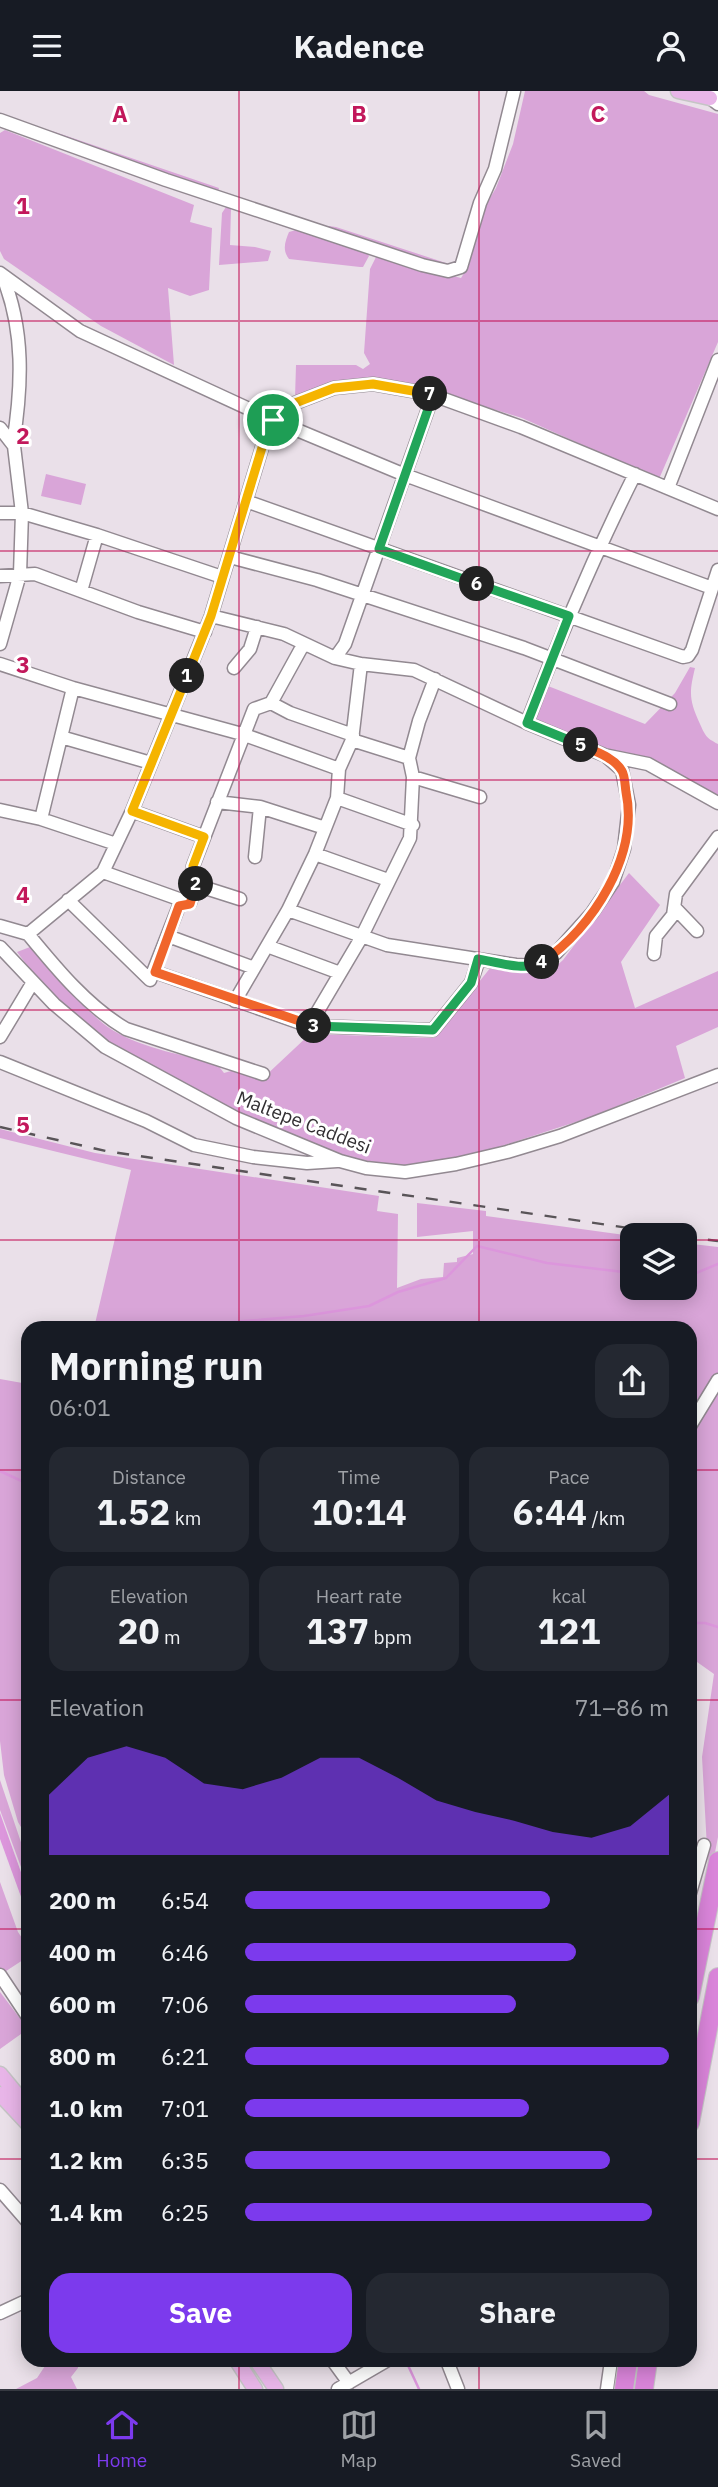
<!DOCTYPE html>
<html lang="en">
<head>
<meta charset="utf-8">
<style>
  :root { --surface:#171b24; --page:#242831; --text:#f1f3f6; --muted:#9ea1a6; --line:#363941; --accent:#7c3aed }
  body { margin:0; font-family:"IBM Plex Sans",sans-serif; background:var(--page); color:var(--text); height:100vh; display:flex; flex-direction:column; font-size:26px; white-space:nowrap }
  * { box-sizing:border-box; margin:0 }
  p { font-size:23px; color:var(--muted) }
  .icon { flex:none; width:38px; height:38px; fill:none; stroke:currentColor; stroke-width:2; stroke-linecap:round; stroke-linejoin:round }
  .map { position:relative; flex:1; overflow:hidden }
  .side { position:absolute; left:21px; top:1230px; width:676px; height:1046px; display:flex; flex-direction:column; background:var(--surface); border-radius:21px; box-shadow:0 4px 18px #0003 }
  .side>* { flex:none }
  .controls { position:absolute; left:620px; top:1132px; display:grid; gap:14px }
  .controls a { display:grid; place-items:center; width:77px; height:77px; border-radius:14px; background:var(--surface); box-shadow:0 4px 18px #0003; font-size:35px }
  .pin { position:absolute; display:grid; place-items:center; width:60px; height:60px; color:#fff; margin:-30px; border:4px solid #fff; border-radius:50%; box-shadow:0 2px 7px #0007 }
  .km { position:absolute; width:35px; height:35px; margin:-18px; border-radius:50%; background:#222; color:#fff; font-size:19px; line-height:35px; text-align:center }
  .round { display:grid; place-items:center; flex:none; width:74px; height:74px; border-radius:21px; background:var(--page) }
  .headline { display:flex; align-items:center; justify-content:space-between; height:119px; padding:0 28px }
  h1 { font-size:38px; font-weight:700; line-height:52px }
  .figures { display:grid; grid-template-columns:repeat(3,1fr); gap:10px; height:119px; padding:7px 28px }
  .figures div { display:grid; align-content:center; border-radius:18px; background:var(--page); text-align:center }
  .figures b { font-size:35px; font-weight:700 }
  .figures small { font-size:19px; font-weight:400 }
  .figures p { font-size:19px }
  .chart { height:196px; padding:14px 28px }
  .chart p { display:flex; justify-content:space-between }
  .chart svg { width:100%; height:126px; margin-top:7px; fill:var(--accent); opacity:.7 }
  .cta { display:flex; gap:14px; margin-top:auto; padding:14px 28px }
  .cta a { flex:1; height:80px; border-radius:21px; background:var(--accent); color:#fff; font-size:28px; font-weight:700; line-height:80px; text-align:center }
  .cta a+a { background:var(--page); color:var(--text) }
  ul { padding:0 28px; list-style:none; font-size:23px }
  li { display:grid; grid-template-columns:112px 84px 1fr; align-items:center; height:52px }
  li i { height:18px; border-radius:9px; background:var(--accent) }
  header { display:flex; justify-content:space-between; align-items:center; height:91px; padding:0 28px; background:var(--surface); font-size:32px; font-weight:700 }
  .dock { display:flex; justify-content:space-around; align-items:center; height:98px; border-top:2px solid var(--line); background:var(--surface); font-size:19px; color:var(--muted) }
  .dock a { display:grid; justify-items:center; gap:4px }
  .dock .on { color:var(--accent) }
  .map>svg:first-child { display:block }
  .green { fill:#d9a5d8 }
  .water { fill:#dc96dc }
  .lines { fill:none; stroke-linecap:round; stroke-linejoin:round }
  .stream { stroke:#dc96dc; stroke-width:2.5 }
  .minor-casing { stroke:#928991; stroke-width:15 }
  .major-casing { stroke:#c5c4c5; stroke-width:17 }
  .highway-casing { stroke:#c5c4c5; stroke-width:20 }
  .minor { stroke:#fff; stroke-width:12 }
  .major { stroke:#e8b5e8; stroke-width:14 }
  .highway { stroke:#d984d9; stroke-width:18 }
  .rail { stroke:#595458; stroke-width:2.5; stroke-dasharray:12 12; stroke-linecap:butt }
  .split-1-casing { stroke:#fff; stroke-width:14 }
  .split-2-casing { stroke:#fff; stroke-width:14 }
  .split-3-casing { stroke:#fff; stroke-width:14 }
  .split-4-casing { stroke:#fff; stroke-width:14 }
  .split-5-casing { stroke:#fff; stroke-width:14 }
  .split-6-casing { stroke:#fff; stroke-width:14 }
  .split-7-casing { stroke:#fff; stroke-width:14 }
  .split-8-casing { stroke:#fff; stroke-width:14 }
  .split-1 { stroke:#f5b400; stroke-width:9 }
  .split-2 { stroke:#f5b400; stroke-width:9 }
  .split-3 { stroke:#f0652b; stroke-width:9 }
  .split-4 { stroke:#22a559; stroke-width:9 }
  .split-5 { stroke:#f0652b; stroke-width:9 }
  .split-6 { stroke:#22a559; stroke-width:9 }
  .split-7 { stroke:#22a559; stroke-width:9 }
  .split-8 { stroke:#f5b400; stroke-width:9 }
  .grid { fill:none; stroke:#c2185b; stroke-width:2; stroke-opacity:0.55 }
  .labels { text-anchor:middle; dominant-baseline:central; stroke-width:6; stroke-linejoin:round; paint-order:stroke }
  .street-label { font-size:19px; fill:#312e31; stroke:#fff }
  .grid-label { font-size:23px; text-anchor:middle; font-weight:bold; fill:#c2185b; stroke:#fff; stroke-width:6; stroke-linejoin:round; paint-order:stroke }
</style>
</head>
<body>
<header><svg class="icon" aria-label="menu" viewBox="0 0 24 24"><path d="M4 6h16M4 12h16M4 18h16"/></svg>Kadence<svg class="icon" aria-label="person" viewBox="0 0 24 24"><circle cx="12" cy="8" r="4"/><path d="M4 21q1-7 8-7t8 7"/></svg></header>
<div class="map">
<svg width="718" height="2298" viewBox="0 0 718 2298">
  <rect width="100%" height="100%" fill="#eae0e9"/>
  <path class="green" d="M525 0H644L649 4 718 23V251L659 388 522 327 410 293 374 288 295 307 296 274H356L363 278 370 273 364 262 370 178 376 166 461 187 466 179 484 117 496 97 513 53Z
    M5 39 194 114 190 131 212 137 209 199 190 205 168 197 174 274 101 235 4 168 0 160V42Z
    M52 40 219 97 217 103 51 42Z
    M226 116 231 117 230 154 255 156 271 160 268 170 219 174 222 122Z
    M329 135 336 136 449 173 447 177 327 140Z
    M296 139 368 163 369 165 363 176H360L289 168C282 159 285 151 289 141Z
    M46 383 86 393 81 414 41 405Z
    M690 576 695 577C689 602 689 609 700 633 705 644 706 647 718 653V706L636 667 610 658 591 655 535 630 548 595 645 633 675 602Z
    M629 782 660 814 621 871 635 917 718 880V936L676 955 685 987 591 1026 471 1065 450 1070 383 1076 343 1067 281 1044 105 951 39 890 17 861 30 856C46 877 93 928 114 940 145 958 184 964 217 973L224 982 238 978 262 988 310 943 434 947 491 876C508 876 531 873 543 887L563 869Z
    M0 1038 95 1062 379 1105 377 1120 398 1123 397 1197 421 1188 443 1186 444 1172 457 1171V1167L473 1163V1140L417 1146V1112L486 1120V1125L632 1145V1197H684V1152L718 1156V1746L712 1777 708 1775 702 1666 714 1583 690 1566V1237H94L131 1079 0 1047Z
    M0 1288 28 1293V1748L18 1731 4 1684 0 1650Z
    M0 1689 28 1772V1795L0 1719Z
    M0 1791 18 1841 28 1856V1869L26 1867 0 1884Z
    M0 1901 28 1938 0 1958Z
    M44 2270H70L78 2273V2277L71 2286 77 2298H16L37 2287 45 2275Z"/>
  <path class="water" d="M0 1722 28 1801V1825L0 1748Z"/>
  <g class="lines">
    <path class="stream" d="M684 1187 718 1173
      M212 1237 220 1232 304 1225 369 1215 398 1201 446 1187 477 1155 547 1172 632 1182
      M0 1380 28 1393
      M690 1532H705L718 1536
      M406 2270 419 2298"/>
    <g class="minor-casing">
      <path id="minor" d="M714 0 710 7 718 13
        M0 29 166 89 422 174 448 180 461 176 480 112 495 78 514 0
        M0 182 80 240 273 329 405 384 712 497
        M2 184C25 239 22 296 13 353
        M0 337 14 355 22 422 20 483 0 553
        M668 397 718 269
        M246 410 683 566 688 565 692 559 718 479
        M0 422H22L97 444
        M230 466 317 489 524 557 670 613
        M0 485 35 483 138 521 205 541
        M81 500 97 444 222 486
        M211 525 284 543 335 567 361 573 414 579 527 632 604 664 648 673 718 712
        M335 567 345 553 433 304
        M0 573 73 597 242 643 339 678
        M234 577 250 558 257 536
        M271 612 290 622 353 644
        M527 632C559 547 594 465 635 383
        M61 646 151 672
        M352 649 409 667
        M413 686 480 706
        M337 707 413 734
        M217 711 260 716 325 737
        M0 719 41 728 116 753
        M132 720 204 746
        M41 728 73 597
        M315 763 388 789
        M255 766 260 716
        M103 781 190 812
        M196 794 240 808
        M68 809 150 889 179 815 190 812 196 794 193 775 254 618 271 612 303 554
        M675 817 697 840
        M288 819 387 854 516 874 536 875 556 862 592 822 613 791 624 758 629 714 622 679 607 666
        M0 835 28 843 103 781 132 720 211 525 264 350 273 329 290 314 334 297 373 293 430 303 521 336 718 418
        M28 843C56 877 87 915 126 938L263 983
        M168 845 254 877
        M267 855 340 882
        M0 856 54 913 105 956 236 1027 340 1070 366 1077 405 1081 456 1073 507 1061 560 1045 718 984
        M654 863 656 845 673 824 676 803 718 746
        M155 881 309 935 361 847 410 747 413 686 409 667 419 630 435 588
        M235 910 288 819 315 763 337 707 339 678 352 649 361 573
        M309 935 433 939 471 892 479 868
        M0 946 33 891
        M0 971 146 1030 194 1054 253 1066 307 1072 337 1070
        M690 1335 718 1289
        M690 1802 704 1754
        M0 1884 28 1926
        M0 2099 28 2131
        M0 2222 28 2209
        M333 2270 349 2292
        M447 2270 458 2298
        M338 2298 386 2270
        M607 2298 611 2270"/>
    </g>
    <g class="major-casing">
      <path id="major" d="M678 0 710 7
        M0 1983 28 2017
        M0 2003 28 2033
        M237 2270 255 2298
        M257 2270 276 2298"/>
    </g>
    <g class="highway-casing">
      <path id="highway" d="M690 1906 718 1770
        M690 2032 718 1886
        M624 2298 628 2270
        M644 2298 648 2270"/>
    </g>
    <use href="#minor" class="minor"/>
    <use href="#major" class="major"/>
    <use href="#highway" class="highway"/>
    <path class="rail" d="M0 1036 106 1060 676 1144
      M684 1146 718 1150"/>
  </g>
  <g class="lines">
    <g class="split-1-casing">
      <path id="split-1" d="M187 585 211 525 264 350 273 329"/>
    </g>
    <g class="split-2-casing">
      <path id="split-2" d="M187 585 132 720 204 746 193 775 196 793"/>
    </g>
    <g class="split-3-casing">
      <path id="split-3" d="M196 793 190 813 179 815 155 881 314 935"/>
    </g>
    <g class="split-4-casing">
      <path id="split-4" d="M314 935 433 939 471 892 478 868C496 871 527 881 542 871"/>
    </g>
    <g class="split-5-casing">
      <path id="split-5" d="M542 871C593 837 639 764 626 701 625 695 625 685 622 680 614 666 594 660 581 654"/>
    </g>
    <g class="split-6-casing">
      <path id="split-6" d="M477 493 569 525 527 632 581 654"/>
    </g>
    <g class="split-7-casing">
      <path id="split-7" d="M430 303 433 304 379 458 477 493"/>
    </g>
    <g class="split-8-casing">
      <path id="split-8" d="M273 329 290 314 334 297 373 293 430 303"/>
    </g>
    <use href="#split-1" class="split-1"/>
    <use href="#split-2" class="split-2"/>
    <use href="#split-3" class="split-3"/>
    <use href="#split-4" class="split-4"/>
    <use href="#split-5" class="split-5"/>
    <use href="#split-6" class="split-6"/>
    <use href="#split-7" class="split-7"/>
    <use href="#split-8" class="split-8"/>
  </g>
  <path class="grid" d="M239 0V1237M479 0V1237M0 230H718M0 460H718M0 689H718M0 919H718M0 1149H632M684 1149H718M0 1379H28M690 1379H718M0 1609H28M690 1609H718M0 1838H28M690 1838H718M0 2068H28M690 2068H718M239 2270V2298M479 2270V2298"/>
  <g class="labels">
    <g class="street-label">
      <text transform="translate(304 1031) rotate(21)">Maltepe Caddesi</text>
    </g>
  </g>
  <g class="grid-label">
    <text x="120" y="31">A</text>
    <text x="359" y="31">B</text>
    <text x="598" y="31">C</text>
    <text x="23" y="123">1</text>
    <text x="23" y="353">2</text>
    <text x="23" y="582">3</text>
    <text x="23" y="812">4</text>
    <text x="23" y="1042">5</text>
  </g>
</svg>
<div class="controls">
<a><svg class="icon" aria-label="layers" viewBox="0 0 24 24"><path d="M12 4l9 5-9 5-9-5zM3 14l9 5 9-5"/></svg></a>
</div>
<div class="pin" style="left:273px;top:329px;background:#1e9e55"><svg class="icon" aria-label="arrive" viewBox="0 0 24 24"><path d="M6 21V4h12l-3 4 3 4H6"/></svg></div>
<b class="km" style="left:187px;top:585px">1</b>
<b class="km" style="left:196px;top:793px">2</b>
<b class="km" style="left:314px;top:935px">3</b>
<b class="km" style="left:542px;top:871px">4</b>
<b class="km" style="left:581px;top:654px">5</b>
<b class="km" style="left:477px;top:493px">6</b>
<b class="km" style="left:430px;top:303px">7</b>
<section class="side">
<div class="headline"><div><h1>Morning run</h1><p>06:01</p></div><a class="round"><svg class="icon" aria-label="share" viewBox="0 0 24 24"><path d="M12 15V3M7 8l5-5 5 5M5 13v7h14v-7"/></svg></a></div>
<div class="figures">
<div><p>Distance</p><b>1.52<small> km</small></b></div>
<div><p>Time</p><b>10:14</b></div>
<div><p>Pace</p><b>6:44<small> /km</small></b></div>
</div>
<div class="figures">
<div><p>Elevation</p><b>20<small> m</small></b></div>
<div><p>Heart rate</p><b>137<small> bpm</small></b></div>
<div><p>kcal</p><b>121</b></div>
</div>
<div class="chart"><p><span>Elevation</span>71–86 m</p>
<svg viewBox="0 0 160 44" preserveAspectRatio="none"><path d="M0 44V23L10 10L20 6L30 10L40 19L50 21L60 17L70 10L80 10L90 17L100 25L110 29L120 32L130 36L140 38L150 34L160 23V44z"/></svg>
</div>
<ul>
<li><b>200 m</b>6:54<i style="width:72%"></i></li>
<li><b>400 m</b>6:46<i style="width:78%"></i></li>
<li><b>600 m</b>7:06<i style="width:64%"></i></li>
<li><b>800 m</b>6:21<i style="width:100%"></i></li>
<li><b>1.0 km</b>7:01<i style="width:67%"></i></li>
<li><b>1.2 km</b>6:35<i style="width:86%"></i></li>
<li><b>1.4 km</b>6:25<i style="width:96%"></i></li>
</ul>
<div class="cta"><a>Save</a><a>Share</a></div>
</section>
</div>
<nav class="dock">
<a class="on"><svg class="icon" aria-label="home" viewBox="0 0 24 24"><path d="M3 11l9-7 9 7M6 9v11h12V9"/></svg>Home</a>
<a><svg class="icon" aria-label="map" viewBox="0 0 24 24"><path d="M3 6l6-2 6 2 6-2v14l-6 2-6-2-6 2zM9 4v14M15 6v14"/></svg>Map</a>
<a><svg class="icon" aria-label="saved" viewBox="0 0 24 24"><path d="M7 4h10v16l-5-4-5 4z"/></svg>Saved</a>
</nav>
</body>
</html>
